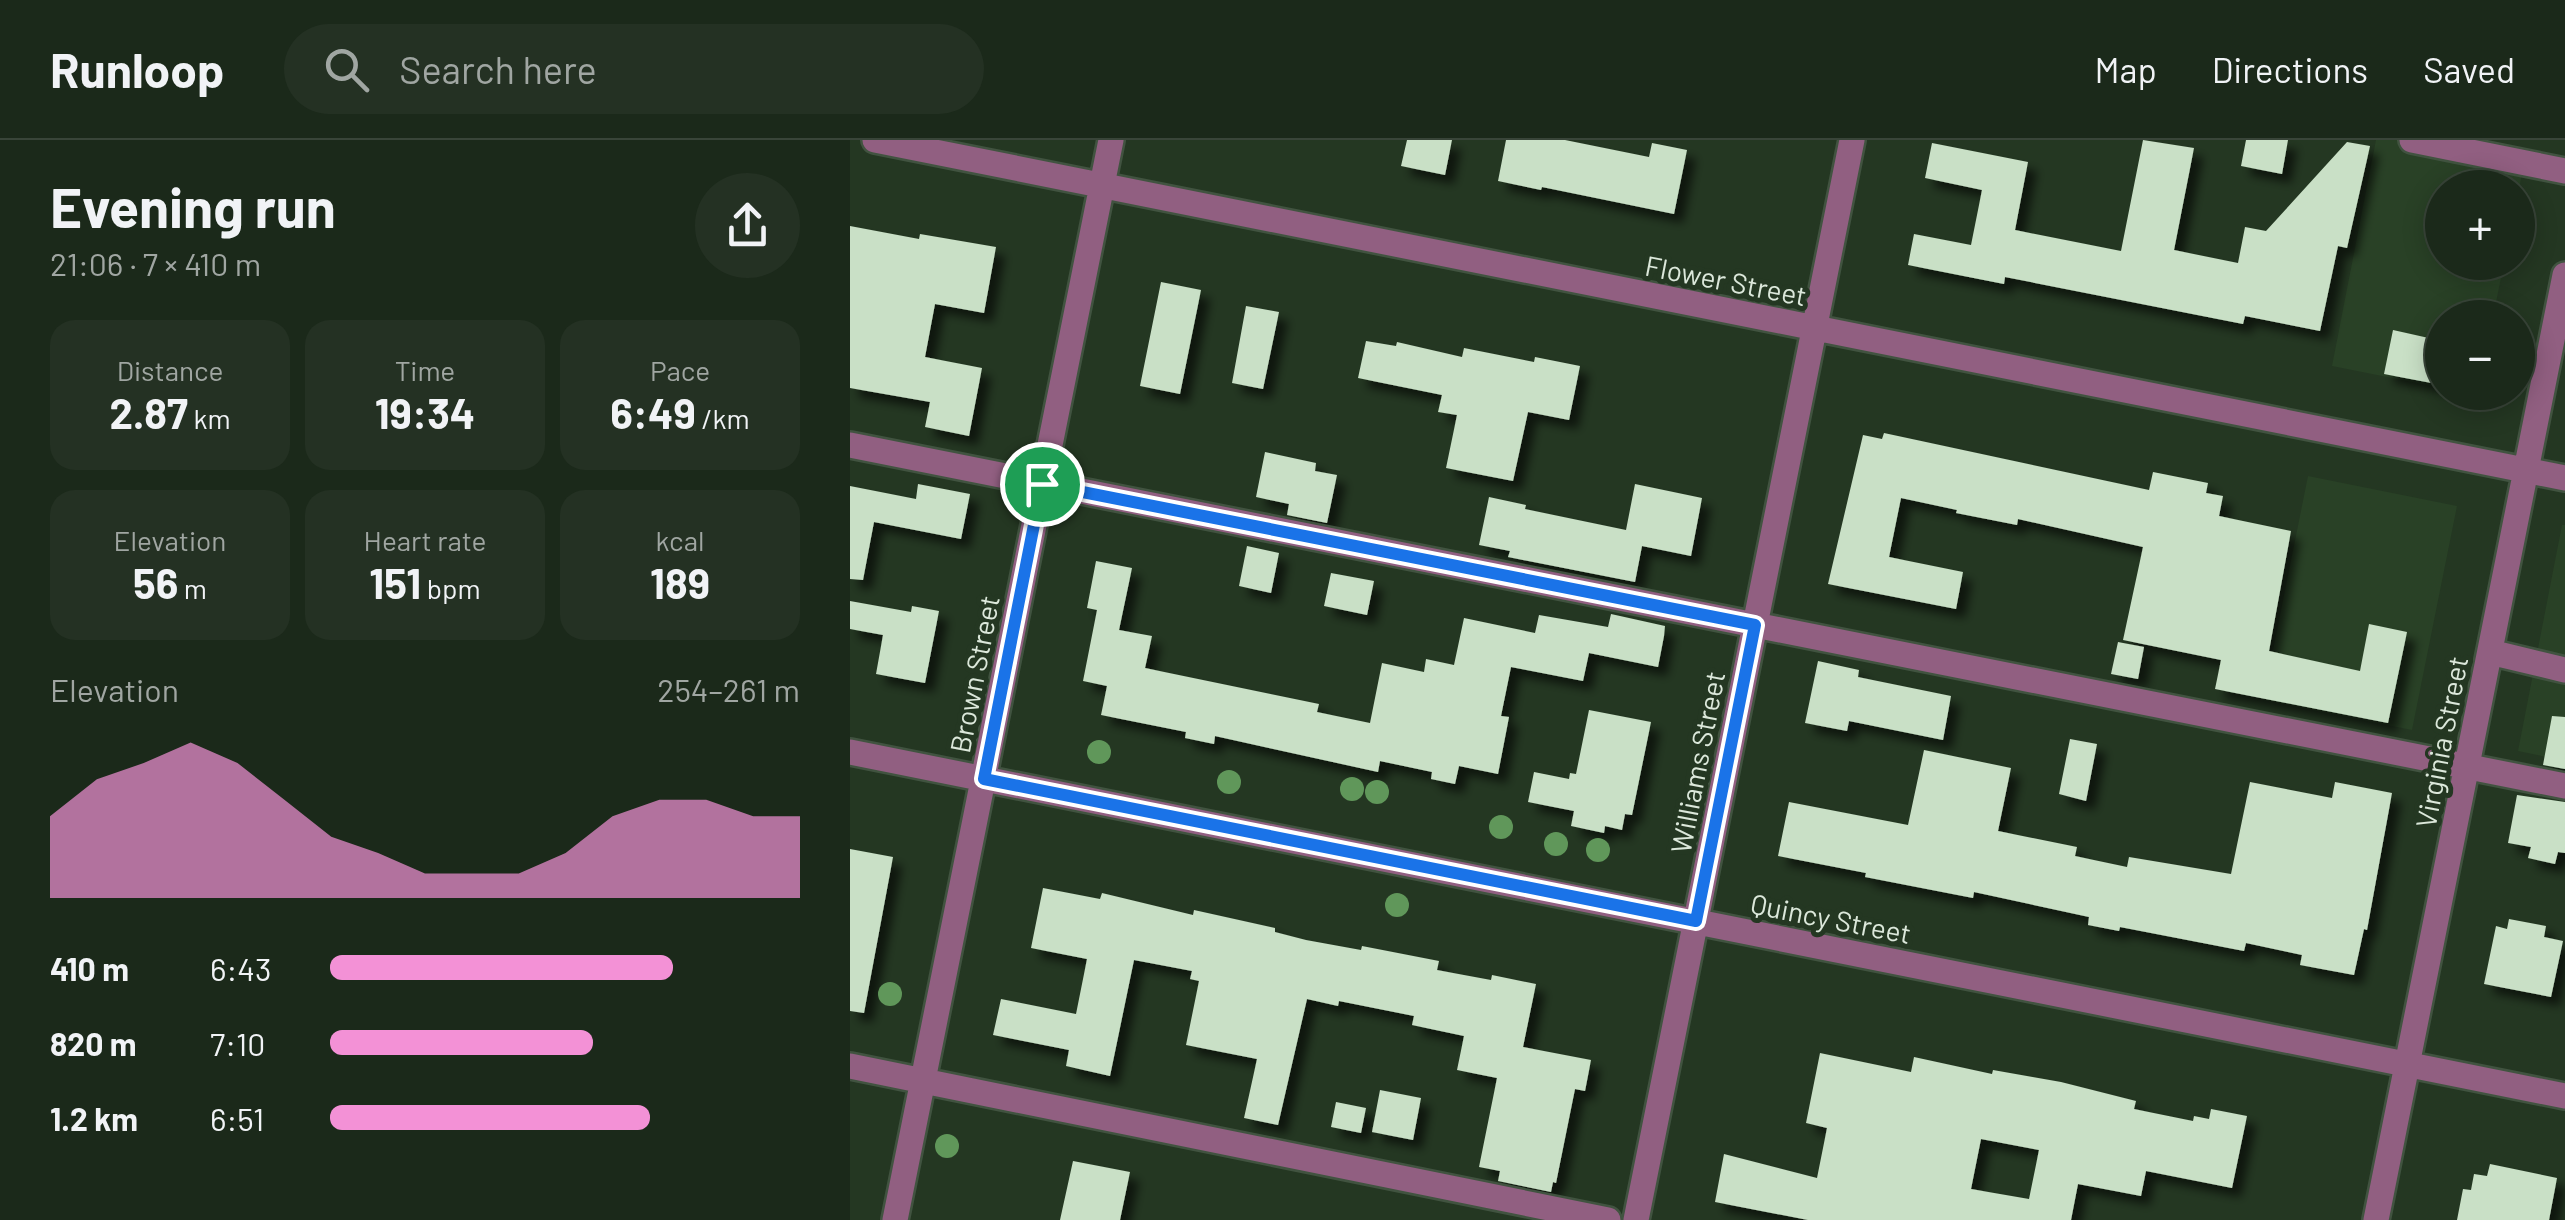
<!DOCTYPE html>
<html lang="en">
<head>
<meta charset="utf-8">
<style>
  :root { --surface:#1b291a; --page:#243123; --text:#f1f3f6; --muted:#a0a6a2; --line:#394539; --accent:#f391d6 }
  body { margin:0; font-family:Barlow,sans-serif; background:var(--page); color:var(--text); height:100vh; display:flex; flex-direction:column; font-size:38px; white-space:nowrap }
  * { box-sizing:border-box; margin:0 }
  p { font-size:32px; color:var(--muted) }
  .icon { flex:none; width:55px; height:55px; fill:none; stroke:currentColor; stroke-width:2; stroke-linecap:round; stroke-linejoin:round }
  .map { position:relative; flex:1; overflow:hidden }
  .details { display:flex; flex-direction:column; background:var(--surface); width:850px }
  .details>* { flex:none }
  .fabs { position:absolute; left:1575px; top:30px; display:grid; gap:20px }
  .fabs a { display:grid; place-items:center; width:110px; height:110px; border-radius:50%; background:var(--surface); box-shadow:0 5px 25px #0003,0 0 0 2px var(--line); font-size:50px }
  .pin { position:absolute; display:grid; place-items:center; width:85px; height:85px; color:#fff; margin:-42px; border:5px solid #fff; border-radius:50%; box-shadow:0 2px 10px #0007 }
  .round { display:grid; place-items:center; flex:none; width:105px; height:105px; border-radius:52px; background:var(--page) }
  .headline { display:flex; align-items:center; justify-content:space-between; height:170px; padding:0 50px }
  h1 { font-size:55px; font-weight:700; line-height:75px }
  .stats { display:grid; grid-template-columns:repeat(3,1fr); gap:15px; height:170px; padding:10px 50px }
  .stats div { display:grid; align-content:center; border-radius:25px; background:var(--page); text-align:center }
  .stats b { font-size:42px; font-weight:700 }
  .stats small { font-size:28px; font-weight:400 }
  .stats p { font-size:28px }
  .chart { height:280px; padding:20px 50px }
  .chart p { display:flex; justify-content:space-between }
  .chart svg { width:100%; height:180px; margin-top:10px; fill:var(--accent); opacity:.7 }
  ul { padding:0 50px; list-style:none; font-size:32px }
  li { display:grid; grid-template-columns:160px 120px 1fr; align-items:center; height:75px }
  li i { height:25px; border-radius:12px; background:var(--accent) }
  header { display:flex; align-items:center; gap:60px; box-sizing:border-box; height:140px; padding:0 50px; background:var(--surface); border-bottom:2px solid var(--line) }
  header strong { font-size:48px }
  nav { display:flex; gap:55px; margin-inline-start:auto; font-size:35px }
  .search { width:700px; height:90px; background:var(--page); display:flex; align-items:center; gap:25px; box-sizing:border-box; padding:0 35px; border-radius:55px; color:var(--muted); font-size:38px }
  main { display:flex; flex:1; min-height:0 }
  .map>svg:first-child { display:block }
  .built { fill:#294126 }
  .building { fill:#c9e0c6; fill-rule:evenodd; filter:url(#shadow) }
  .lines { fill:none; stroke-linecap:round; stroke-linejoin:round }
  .minor-casing { stroke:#415340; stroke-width:30 }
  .minor { stroke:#915f81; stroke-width:25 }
  .tree { fill:#60975a }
  .route-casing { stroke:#fff; stroke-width:20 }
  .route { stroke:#1a73e8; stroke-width:12 }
  .labels { text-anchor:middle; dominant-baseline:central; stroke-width:10; stroke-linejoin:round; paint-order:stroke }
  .street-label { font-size:28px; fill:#dce8db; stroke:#243722 }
</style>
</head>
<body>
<header>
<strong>Runloop</strong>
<div class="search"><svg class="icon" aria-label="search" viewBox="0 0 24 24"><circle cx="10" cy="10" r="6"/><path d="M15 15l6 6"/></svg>Search here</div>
<nav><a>Map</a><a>Directions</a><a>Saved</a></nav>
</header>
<main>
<section class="details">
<div class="headline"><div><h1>Evening run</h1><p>21:06 · 7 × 410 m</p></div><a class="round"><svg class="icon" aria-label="share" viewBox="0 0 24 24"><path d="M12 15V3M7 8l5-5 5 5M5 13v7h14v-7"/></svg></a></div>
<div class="stats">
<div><p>Distance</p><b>2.87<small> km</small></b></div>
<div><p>Time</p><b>19:34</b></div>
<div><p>Pace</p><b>6:49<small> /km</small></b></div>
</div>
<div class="stats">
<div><p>Elevation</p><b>56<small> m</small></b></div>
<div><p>Heart rate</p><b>151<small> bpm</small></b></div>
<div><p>kcal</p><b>189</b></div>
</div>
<div class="chart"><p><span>Elevation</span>254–261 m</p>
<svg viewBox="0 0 160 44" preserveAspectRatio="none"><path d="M0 44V24L10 15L20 11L30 6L40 11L50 20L60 29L70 33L80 38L90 38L100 38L110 33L120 24L130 20L140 20L150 24L160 24V44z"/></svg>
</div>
<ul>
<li><b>410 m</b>6:43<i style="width:73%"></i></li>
<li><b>820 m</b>7:10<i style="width:56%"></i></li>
<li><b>1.2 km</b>6:51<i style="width:68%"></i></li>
</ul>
</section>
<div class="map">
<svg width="1715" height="1080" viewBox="0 0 1715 1080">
  <defs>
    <filter id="shadow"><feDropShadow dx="9" dy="9" stdDeviation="5" flood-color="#0009"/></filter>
  </defs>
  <rect width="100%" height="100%" fill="#243722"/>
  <path class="built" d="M1526 0H1566L1674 21 1668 56V48H1592V122L1654 123 1643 177 1592 178V248L1482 226Z
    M1458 336 1607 366 1562 590 1413 560Z
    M1712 385H1715V621L1668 611Z"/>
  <path class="building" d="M557 0H602L595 35 551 26Z
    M656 0H715L799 17 802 3 837 10 824 74 692 47 691 50 648 41Z
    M1293 0 1344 8 1324 110 1388 123 1395 87 1416 91 1497 2 1520 6 1497 108 1488 106 1470 191 1395 176 1393 184 1155 137 1154 144 1058 125 1064 94 1121 105 1132 50 1075 38 1082 3 1178 22 1165 90 1271 111Z
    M1396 0H1438L1432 34 1391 26Z
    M0 86 69 99 70 94 146 107 134 173 85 164 75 217 132 228 119 296 75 287 80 262 0 248Z
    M311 142 351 150 330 254 290 246Z
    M396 166 429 172 413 249 382 243Z
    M1543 190 1592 201V245L1534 234Z
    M516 201 546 206 547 202 612 217 614 208 684 222 685 217 730 226 719 280 678 272 663 341 596 328 607 275 588 272 592 255 508 238Z
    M1034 293 1299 350 1303 332 1358 343 1356 353 1373 356 1369 376 1441 391 1419 511 1510 531 1519 484 1557 492 1538 583 1365 549 1371 520 1273 500 1293 407 1168 379 1167 385 1106 373 1107 370 1051 358 1039 417 1113 432 1106 469 978 444 1013 295 1032 299Z
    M415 312 466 323 465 331 487 335 477 383 437 375 439 364 406 357Z
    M68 344 120 354 111 399 24 382 13 440 0 439V346L66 359Z
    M785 344 852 358 841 416 792 406 785 442 658 417 660 411 629 405 639 357 676 365 675 369 776 390Z
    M397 406 429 413 421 453 389 446Z
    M246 421 282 428 269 490 302 496 295 528 469 564 467 572 520 583 532 523 574 532 576 519 604 525 614 478 685 493 689 475 758 487 761 474 815 486 814 496 808 527 739 513 733 541 661 527 651 576 659 577 648 634 609 626 605 644 581 639 582 632 530 621 528 632 365 596 364 604 335 598 336 592 251 575 257 546 233 541 247 470 237 468Z
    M481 433 524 441 517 475 474 466Z
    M0 461 61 472 62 466 89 471 75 543 26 534 33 495 0 489Z
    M1268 502 1294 507 1288 539 1261 534Z
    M968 521 1009 530 1008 537 1101 556 1093 600 999 581 997 591 955 583Z
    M739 570 801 582 782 675 775 674 772 690 755 686 754 693 721 686 724 671 678 662 684 632 719 639 720 633 726 634Z
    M1702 576 1715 577V629L1693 625Z
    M1220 599 1247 604 1236 661 1209 654Z
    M1074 610 1161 628 1148 691 1227 707 1225 716 1277 727 1279 717 1381 734 1400 642 1482 658 1485 642 1542 653 1517 790 1514 789 1504 835 1450 825 1452 815 1396 803 1394 811 1270 787 1269 791 1238 785 1239 777 1124 752 1123 758 1015 737 1016 733 928 716 939 662 1058 685Z
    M1667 655 1715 662V713L1708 712 1705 724 1678 718 1681 707 1658 703Z
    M0 709 43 717 14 873 0 871Z
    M193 748 250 759 252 753 343 775 344 770 425 788V792L456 800 511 810 512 806 589 821 587 830 641 840 642 835 686 844 673 907 741 920 735 951 725 949 706 1043 703 1042 701 1052 648 1041 650 1031 629 1027 647 938 607 930 614 896 562 885 564 876 489 861 488 866 457 859 428 985 394 978 407 919 336 905 349 841 340 839 342 831 284 820 260 936 216 926 219 910 143 895 151 859 226 874 237 819 181 808Z
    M1659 779 1696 786 1694 797 1713 801 1701 857 1634 844 1646 786 1657 789Z
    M970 913 1061 932 1064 917 1142 934 1143 930 1211 942 1286 961 1284 969 1343 981 1344 976 1359 979 1361 969 1397 976 1382 1048 1296 1031 1291 1056 1228 1044 1221 1080H958L865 1062 874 1014 967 1038 977 988 956 983ZM1131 999 1189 1010 1179 1059 1121 1049Z
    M530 950 571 958 563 1000 522 992Z
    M486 962 516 968 511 993 481 987Z
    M223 1021 280 1032 270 1080H210Z
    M1640 1024 1707 1038 1699 1080H1607L1613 1049 1621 1050 1624 1034 1637 1036Z"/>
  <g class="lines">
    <g class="minor-casing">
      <path id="minor" d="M25 0 1715 338
        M1562 0 1715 31
        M0 305 1715 646
        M1640 512 1715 530
        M0 612 1715 956
        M0 926 758 1080
        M45 1080 261 0
        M786 1080 1002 0
        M1526 1080 1715 135"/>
    </g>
    <use href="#minor" class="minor"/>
  </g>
  <g class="tree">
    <circle cx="249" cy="612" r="12"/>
    <circle cx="379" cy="642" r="12"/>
    <circle cx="502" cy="649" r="12"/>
    <circle cx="527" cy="652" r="12"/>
    <circle cx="651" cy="687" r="12"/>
    <circle cx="706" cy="704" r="12"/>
    <circle cx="748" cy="710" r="12"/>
    <circle cx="547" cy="765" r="12"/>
    <circle cx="40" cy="854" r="12"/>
    <circle cx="97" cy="1006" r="12"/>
  </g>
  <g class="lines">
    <g class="route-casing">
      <path id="route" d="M192 344 905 485 846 781 134 639Z"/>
    </g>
    <use href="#route" class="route"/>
  </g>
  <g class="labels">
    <g class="street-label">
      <text transform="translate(876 140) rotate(11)">Flower Street</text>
      <text transform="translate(124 534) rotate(-79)">Brown Street</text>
      <text transform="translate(1591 602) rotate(-79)">Virginia Street</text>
      <text transform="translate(847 622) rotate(-79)">Williams Street</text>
      <text transform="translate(981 778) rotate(11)">Quincy Street</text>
    </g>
  </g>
</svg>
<div class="fabs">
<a>+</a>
<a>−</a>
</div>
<div class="pin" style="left:192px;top:344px;background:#1e9e55"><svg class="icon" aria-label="arrive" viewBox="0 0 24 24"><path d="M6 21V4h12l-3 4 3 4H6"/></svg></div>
</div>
</main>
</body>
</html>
